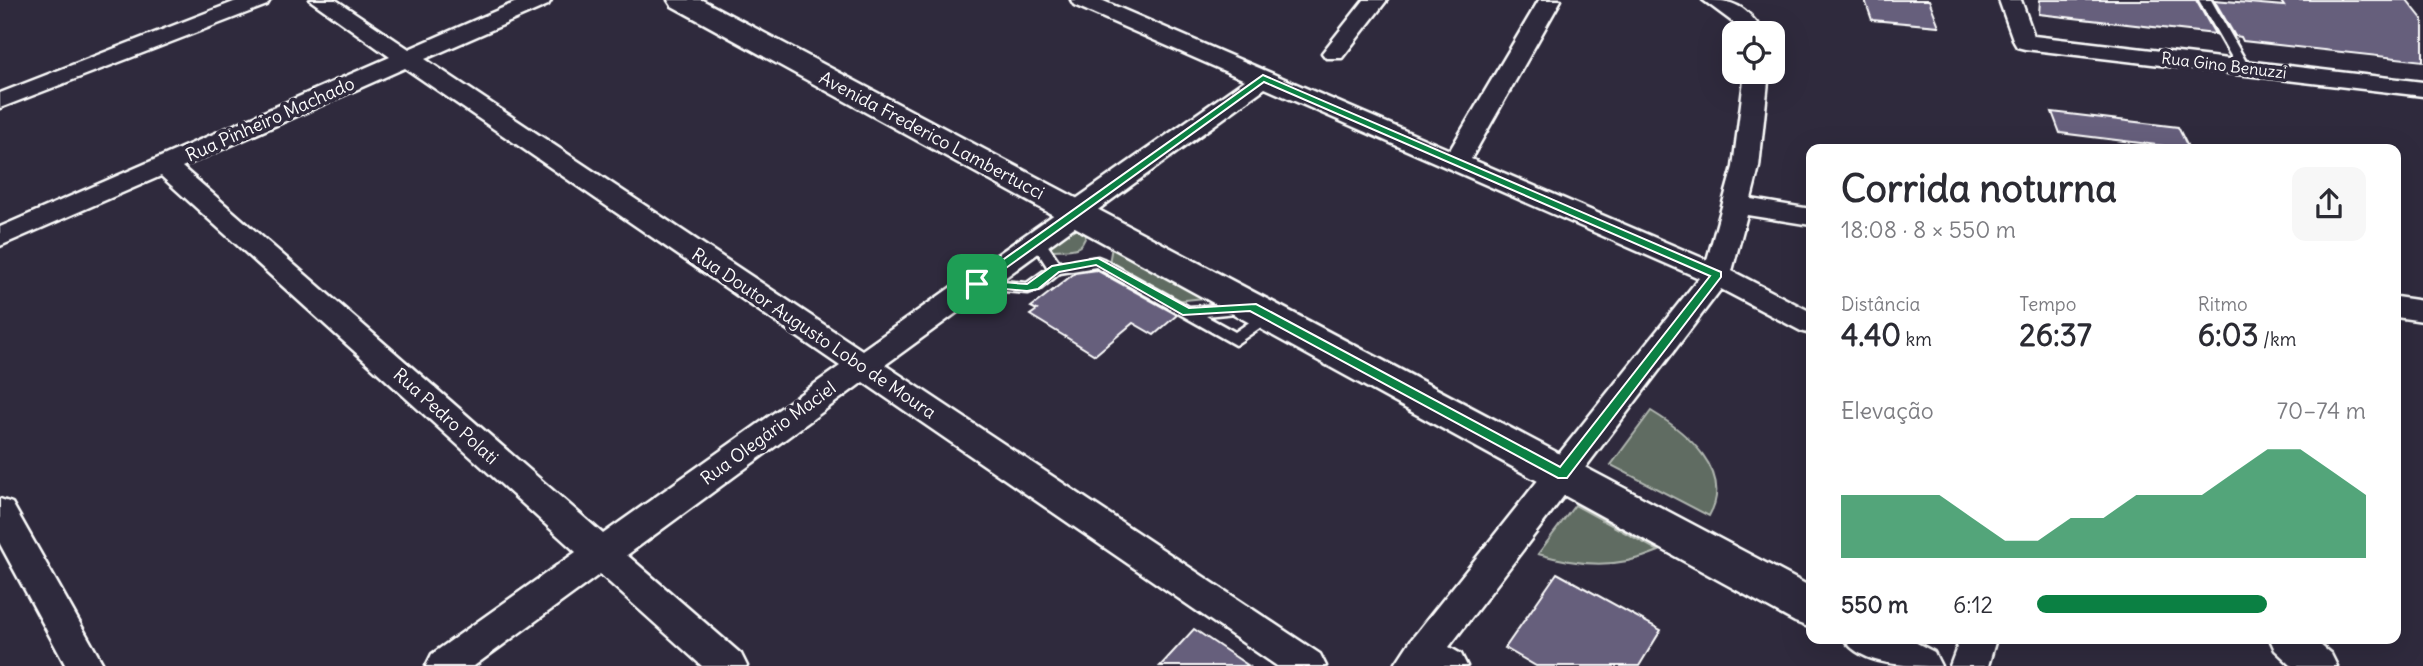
<!DOCTYPE html>
<html lang="pt">
<head>
<meta charset="utf-8">
<style>
  :root { --surface:#fff; --page:#f7f7f7; --text:#2b2b33; --muted:#7c7c81; --accent:#0b8043 }
  body { margin:0; font-family:Delius,sans-serif; background:var(--page); color:var(--text); height:100vh; display:flex; flex-direction:column; font-size:26px; white-space:nowrap }
  * { box-sizing:border-box; margin:0 }
  p { font-size:23px; color:var(--muted) }
  .icon { flex:none; width:38px; height:38px; fill:none; stroke:currentColor; stroke-width:2; stroke-linecap:round; stroke-linejoin:round }
  .map { position:relative; flex:1; overflow:hidden }
  .side { position:absolute; left:1806px; top:144px; width:595px; height:500px; display:flex; flex-direction:column; background:var(--surface); border-radius:14px; box-shadow:0 7px 28px #0002 }
  .side>* { flex:none }
  .tools { position:absolute; left:1722px; top:21px; display:grid; gap:14px }
  .tools a { display:grid; place-items:center; width:63px; height:63px; border-radius:14px; background:var(--surface); box-shadow:0 7px 28px #0002; font-size:35px }
  .pin { position:absolute; display:grid; place-items:center; width:60px; height:60px; color:#fff; margin:-30px; border-radius:14px; box-shadow:0 4px 10px #0006 }
  .round { display:grid; place-items:center; flex:none; width:74px; height:74px; border-radius:14px; background:var(--page) }
  .overview { display:flex; align-items:center; justify-content:space-between; height:119px; padding:0 35px }
  h1 { font-size:38px; font-weight:700; line-height:52px }
  .figures { display:grid; grid-template-columns:repeat(3,1fr); gap:10px; height:119px; padding:7px 35px }
  .figures div { display:grid; align-content:center }
  .figures b { font-size:30px; font-weight:700 }
  .figures small { font-size:19px; font-weight:400 }
  .figures p { font-size:19px }
  .chart { height:196px; padding:14px 35px }
  .chart p { display:flex; justify-content:space-between }
  .chart svg { width:100%; height:126px; margin-top:7px; fill:var(--accent); opacity:.7 }
  ul { padding:0 35px; list-style:none; font-size:23px }
  li { display:grid; grid-template-columns:112px 84px 1fr; align-items:center; height:52px }
  li i { height:18px; border-radius:9px; background:var(--accent) }
  .map>svg:first-child { display:block }
  .green { fill:#606c62; stroke:#b0b6b0; stroke-width:2 }
  .building { fill:#665e7c; stroke:#fff; stroke-width:2 }
  .lines { fill:none; stroke-linecap:round; stroke-linejoin:round }
  .service-casing { stroke:#fff; stroke-width:5 }
  .minor-casing { stroke:#fff; stroke-width:5 }
  .tertiary-casing { stroke:#fff; stroke-width:5 }
  .service { fill:#2f2a3d; fill-rule:evenodd }
  .minor { fill:#2f2a3d; fill-rule:evenodd }
  .tertiary { fill:#2f2a3d; fill-rule:evenodd }
  .route { fill:#0b8043; stroke:#fff; stroke-width:2; fill-rule:evenodd }
  .labels { text-anchor:middle; dominant-baseline:central; stroke-width:7; stroke-linejoin:round; paint-order:stroke }
  .far-street-label { font-size:16px; fill:#fff; stroke:#2f2a3d }
  .street-label { font-size:18px; fill:#fff; stroke:#2f2a3d }
</style>
</head>
<body>
<div class="map">
<svg width="2423" height="666" viewBox="0 0 2423 666">
  <rect width="100%" height="100%" fill="#2f2a3d"/>
  <filter id="ink" filterUnits="userSpaceOnUse"><feTurbulence type="fractalNoise" baseFrequency=".0143" numOctaves="2"/><feDisplacementMap in="SourceGraphic" scale="14" xChannelSelector="R" yChannelSelector="G"/><feConvolveMatrix kernelMatrix="1 2 1 2 8 2 1 2 1" color-interpolation-filters="sRGB"/></filter>
  <g filter="url(#ink)">
    <path class="green" d="M1089 225C1083 252 1078 249 1052 250L1045 241 1066 226Z
      M1113 241 1224 296 1175 301 1109 263Z
      M1651 411C1686 432 1735 472 1709 516L1611 465Z
      M1575 505 1659 551C1617 569 1581 566 1538 554Z"/>
    <path class="building" d="M1865 0H1929L1939 26 1872 20Z
      M2040 0H2196L2215 34 2039 14Z
      M2214 0 2284 6 2280 0H2407L2423 20V61L2243 41 2241 37 2235 36Z
      M2052 112 2178 127 2189 149 2060 133Z
      M1096 270 1177 315 1154 335 1133 323 1095 355 1030 315 1037 310 1031 307 1075 273Z
      M1557 573 1661 630 1639 666H1536L1505 648Z
      M1194 629 1249 666H1160Z"/>
    <g class="lines">
      <g class="service-casing">
        <path id="service" d="M2199 0H2211L2249 67 2247 70H2239Z
          M1037 235 1042 237 1060 263 1098 257 1103 259 1189 307 1251 303 1254 307 1251 311 1246 312 1206 316 1235 332 1264 312 1269 311 1277 316 1235 345 1096 267 1060 273 1039 290 1027 293 972 288 969 284 977 279 1027 283 1048 268 1030 240Z"/>
      </g>
      <g class="minor-casing">
        <path id="minor" d="M239 0H270L267 5 0 108V93Z
          M310 0H336L409 49 521 0H551L548 5 425 59 862 350 1245 80 1074 5 1071 0H1101L1450 150 1539 0H1561L1471 159 1707 260 1733 167 1745 72H1769L1759 167 1751 199 1811 209V225L1747 215 1732 271 1811 312V334L1801 331 1721 289 1449 647 1461 654 1467 666H1394L1411 640 1699 278 1265 88 885 365 1320 654 1326 666H1277L863 382 627 555 741 654 747 666H702L600 574 474 666H426L432 654 576 552 161 176 0 246V227L390 57ZM405 68 840 366 603 534 182 167Z
          M1364 0H1387L1342 58H1326L1322 53Z
          M1703 0C1735 0 1746 6 1764 33H1742L1734 23Z
          M1999 0H2021L2034 36 2423 82V96L2025 49 2017 47 2014 42Z
          M2396 297 2423 301V321L2396 317Z
          M0 499 12 503 104 666H66L0 544Z
          M1960 639H1996L1988 666H1950Z
          M2270 639H2313L2331 654 2337 666H2292L2275 650Z"/>
      </g>
      <g class="tertiary-casing">
        <path id="tertiary" d="M668 0H702L1811 587V628L1795 622 672 6Z
          M1844 639H1909L1934 652 1941 666C1907 666 1862 666 1844 639Z"/>
      </g>
      <use href="#service" class="service"/>
      <use href="#minor" class="minor"/>
      <use href="#tertiary" class="tertiary"/>
    </g>
  </g>
  <path class="route" d="M1263 75 1721 272V277L1567 478H1558L1250 311 1183 315 1096 265 1059 272 1038 289 1027 291 973 286V281ZM1264 82 1710 276 1560 467 1256 304 1189 308 1098 258 1052 266 1027 284 988 281Z"/>
  <g class="labels">
    <g class="far-street-label">
      <text transform="translate(2224 65) rotate(7)">Rua Gino Benuzzi</text>
    </g>
    <g class="street-label">
      <text transform="translate(270 119) rotate(-24)">Rua Pinheiro Machado</text>
      <text transform="translate(932 135) rotate(28)">Avenida Frederico Lambertucci</text>
      <text transform="translate(814 333) rotate(34)">Rua Doutor Augusto Lobo de Moura</text>
      <text transform="translate(446 416) rotate(42)">Rua Pedro Polati</text>
      <text transform="translate(768 433) rotate(-36)">Rua Olegário Maciel</text>
    </g>
  </g>
</svg>
<div class="tools">
<a><svg class="icon" aria-label="locate" viewBox="0 0 24 24"><circle cx="12" cy="12" r="6"/><path d="M12 2v4M12 18v4M2 12h4M18 12h4"/></svg></a>
</div>
<div class="pin" style="left:977px;top:284px;background:#1e9e55"><svg class="icon" aria-label="arrive" viewBox="0 0 24 24"><path d="M6 21V4h12l-3 4 3 4H6"/></svg></div>
<section class="side">
<div class="overview"><div><h1>Corrida noturna</h1><p>18:08 · 8 × 550 m</p></div><a class="round"><svg class="icon" aria-label="share" viewBox="0 0 24 24"><path d="M12 15V3M7 8l5-5 5 5M5 13v7h14v-7"/></svg></a></div>
<div class="figures">
<div><p>Distância</p><b>4.40<small> km</small></b></div>
<div><p>Tempo</p><b>26:37</b></div>
<div><p>Ritmo</p><b>6:03<small> /km</small></b></div>
</div>
<div class="chart"><p><span>Elevação</span>70–74 m</p>
<svg viewBox="0 0 160 44" preserveAspectRatio="none"><path d="M0 44V22L10 22L20 22L30 22L40 30L50 38L60 38L70 30L80 30L90 22L100 22L110 22L120 14L130 6L140 6L150 14L160 22V44z"/></svg>
</div>
<ul>
<li><b>550 m</b>6:12<i style="width:70%"></i></li>
</ul>
</section>
</div>
</body>
</html>
